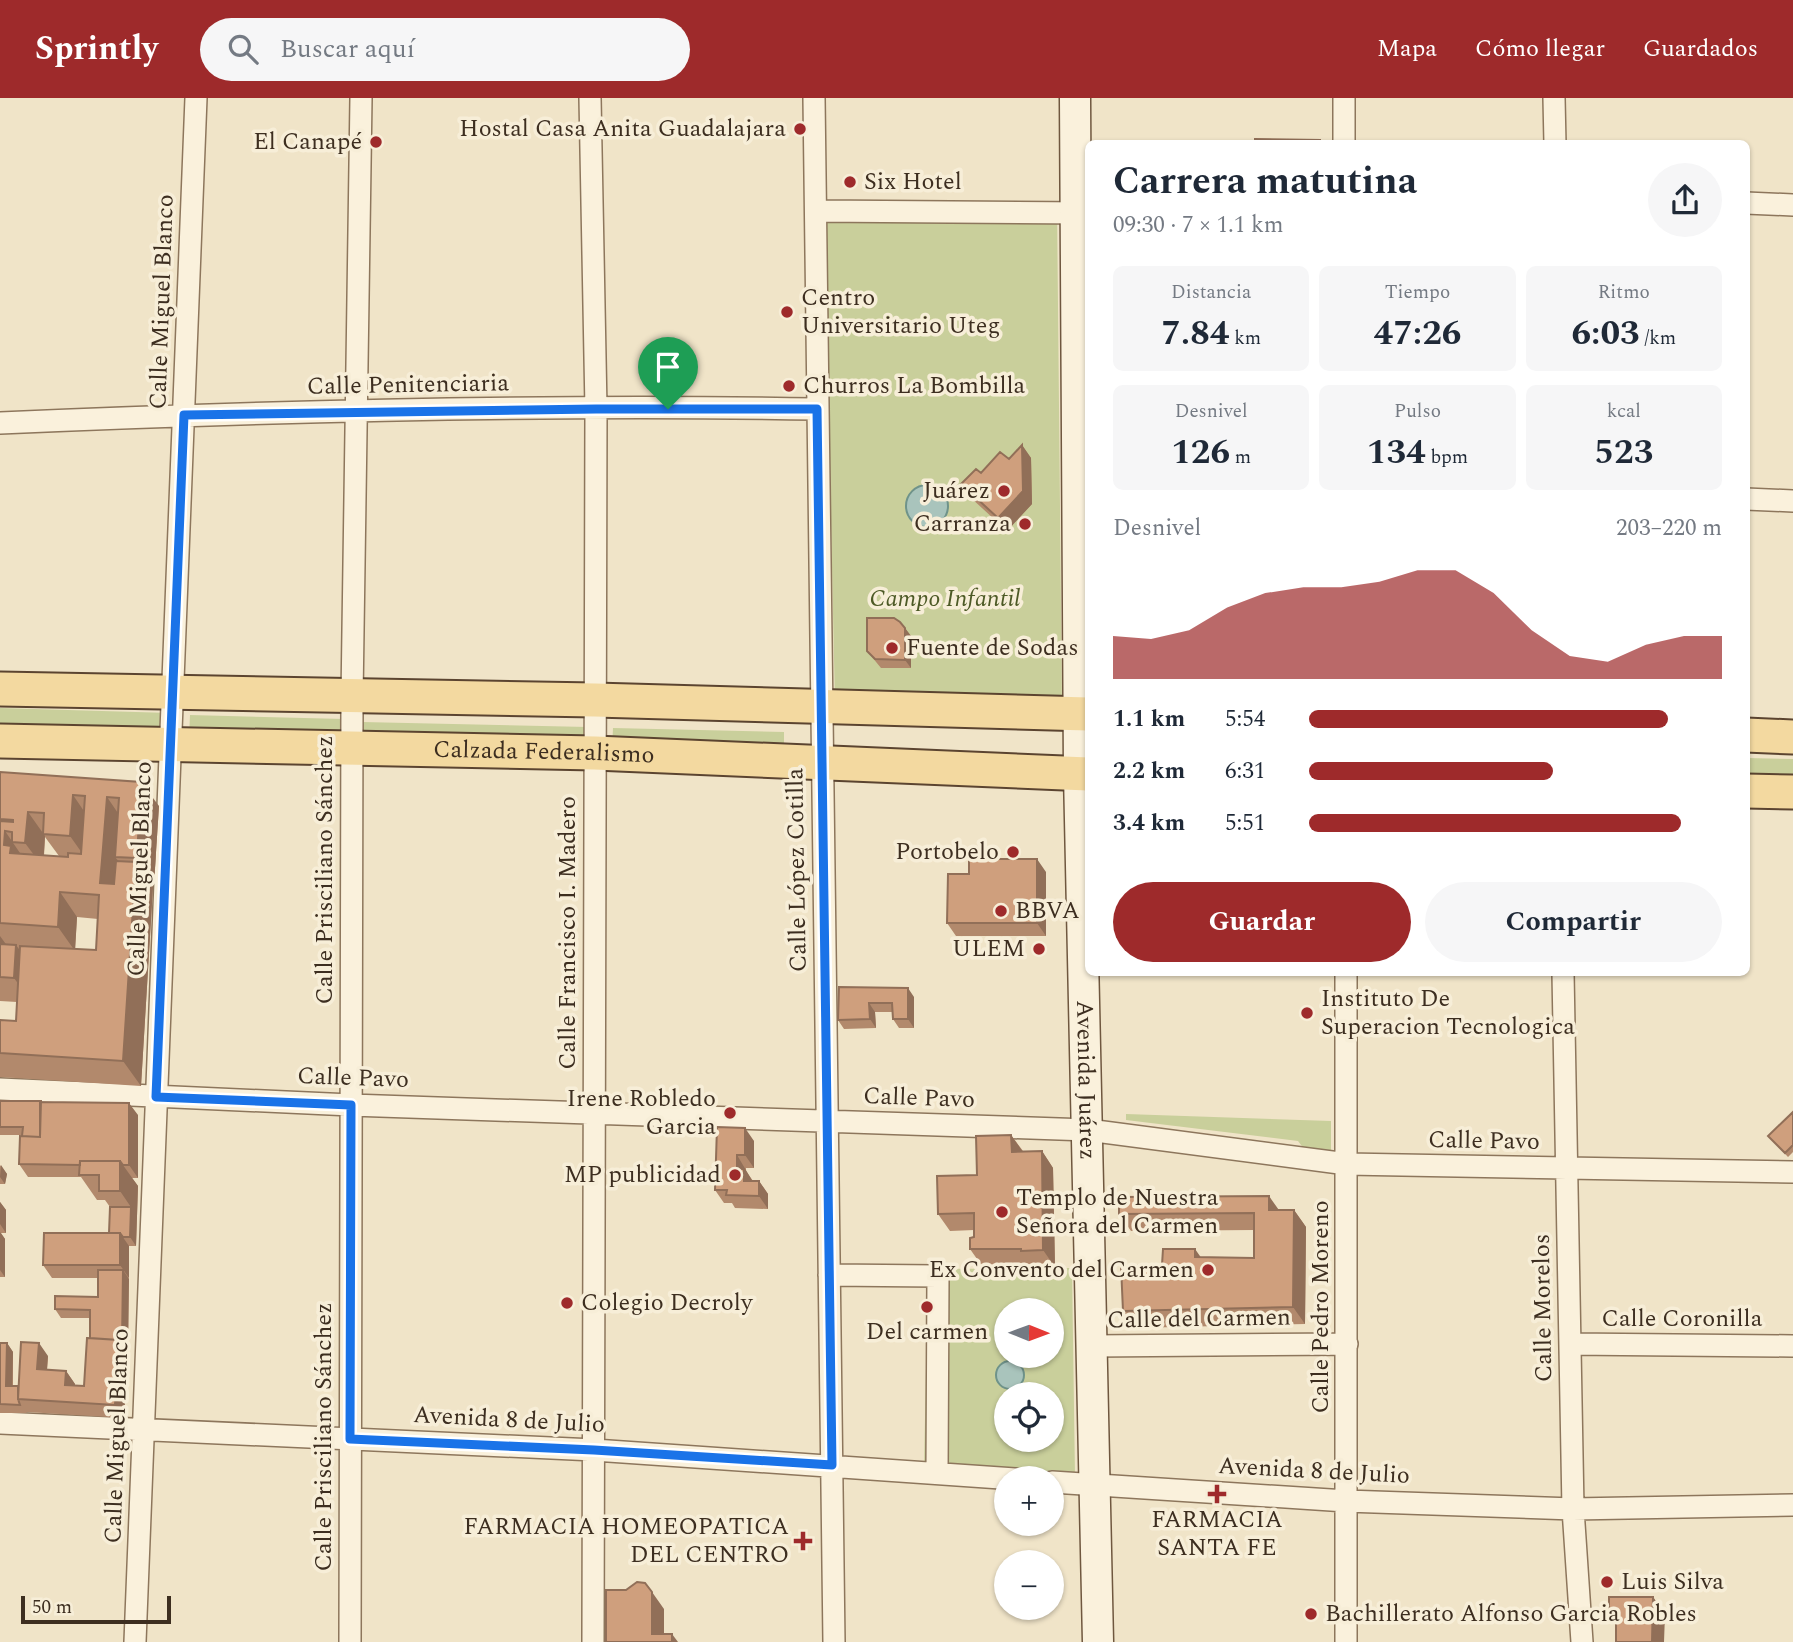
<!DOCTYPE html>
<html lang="es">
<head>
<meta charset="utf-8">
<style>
  :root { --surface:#fff; --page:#f6f6f7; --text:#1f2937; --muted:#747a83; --accent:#9e2a2b }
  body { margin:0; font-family:Spectral,serif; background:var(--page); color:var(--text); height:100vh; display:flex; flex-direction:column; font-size:26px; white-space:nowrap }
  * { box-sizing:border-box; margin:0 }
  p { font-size:23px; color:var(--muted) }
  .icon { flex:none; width:38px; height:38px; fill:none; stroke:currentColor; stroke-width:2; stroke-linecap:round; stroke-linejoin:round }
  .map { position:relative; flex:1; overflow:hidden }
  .details { position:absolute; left:1085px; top:42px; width:665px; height:836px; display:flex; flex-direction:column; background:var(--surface); border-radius:10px; box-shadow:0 2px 5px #0004 }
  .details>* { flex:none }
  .needle { width:46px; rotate:91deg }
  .controls { position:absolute; left:994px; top:1200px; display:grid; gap:14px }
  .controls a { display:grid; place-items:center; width:70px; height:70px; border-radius:50%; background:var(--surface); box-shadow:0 2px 5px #0004; font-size:35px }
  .scale { position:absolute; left:21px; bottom:18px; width:150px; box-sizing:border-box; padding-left:7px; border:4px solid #3d2e20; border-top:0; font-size:19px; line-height:24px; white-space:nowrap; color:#3d2e20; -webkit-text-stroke:5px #f7eed8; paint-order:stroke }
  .pin { position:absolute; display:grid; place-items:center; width:60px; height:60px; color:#fff; margin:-72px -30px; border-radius:50% 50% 50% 0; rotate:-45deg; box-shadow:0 0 7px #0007 }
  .pin .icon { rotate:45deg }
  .round { display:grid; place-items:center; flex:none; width:74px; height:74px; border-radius:37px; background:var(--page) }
  .summary { display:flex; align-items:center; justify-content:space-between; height:119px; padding:0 28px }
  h1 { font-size:38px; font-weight:700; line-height:52px }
  .stats { display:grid; grid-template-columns:repeat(3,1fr); gap:10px; height:119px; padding:7px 28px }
  .stats div { display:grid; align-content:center; border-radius:10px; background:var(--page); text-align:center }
  .stats b { font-size:35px; font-weight:700 }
  .stats small { font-size:19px; font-weight:400 }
  .stats p { font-size:19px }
  .chart { height:196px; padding:14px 28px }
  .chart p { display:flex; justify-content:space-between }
  .chart svg { width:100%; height:126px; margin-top:7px; fill:var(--accent); opacity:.7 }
  .primary-button { display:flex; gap:14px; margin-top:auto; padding:14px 28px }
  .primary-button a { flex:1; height:80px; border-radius:42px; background:var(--accent); color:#fff; font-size:28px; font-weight:700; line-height:80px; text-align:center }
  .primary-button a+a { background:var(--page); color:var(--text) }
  ul { padding:0 28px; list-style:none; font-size:23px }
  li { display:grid; grid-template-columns:112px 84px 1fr; align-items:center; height:52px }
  li i { height:18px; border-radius:9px; background:var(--accent) }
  header { display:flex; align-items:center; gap:42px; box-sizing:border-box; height:98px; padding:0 35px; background:var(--accent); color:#fff }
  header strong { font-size:33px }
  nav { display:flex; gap:38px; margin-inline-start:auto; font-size:24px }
  .search { width:490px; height:63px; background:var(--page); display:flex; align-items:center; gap:18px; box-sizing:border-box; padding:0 24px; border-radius:38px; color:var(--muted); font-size:26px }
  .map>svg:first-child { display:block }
  .green { fill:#c9cf9b; fill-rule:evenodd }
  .water { fill:#a9c4bc; stroke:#6f938a; stroke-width:2 }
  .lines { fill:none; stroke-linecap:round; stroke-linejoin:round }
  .street-casing { stroke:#8d765c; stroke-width:24 }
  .secondary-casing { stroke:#6f573f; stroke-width:33 }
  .primary-casing { stroke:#5b4430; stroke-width:37 }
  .street { stroke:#faf1dc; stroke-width:21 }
  .secondary { stroke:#faf1dc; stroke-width:30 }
  .primary { stroke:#f3d9a0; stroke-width:33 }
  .wall { fill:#b2896c; fill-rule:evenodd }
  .shaded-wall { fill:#916f58 }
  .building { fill:#cf9f7d; stroke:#916f58; stroke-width:2; fill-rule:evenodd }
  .route-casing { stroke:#fff; stroke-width:14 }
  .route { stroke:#1a73e8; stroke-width:9 }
  .poi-dot { fill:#9e2a2b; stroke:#f7eed8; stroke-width:2.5 }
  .labels { text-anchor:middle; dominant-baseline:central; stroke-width:7; stroke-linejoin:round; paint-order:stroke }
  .poi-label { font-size:24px; fill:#3d2e20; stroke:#f7eed8; text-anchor:end }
  .street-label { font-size:24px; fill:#3d2e20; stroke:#f7eed8 }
  .park-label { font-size:24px; font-style:italic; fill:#4d5a26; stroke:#f7eed8 }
</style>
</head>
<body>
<header>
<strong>Sprintly</strong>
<div class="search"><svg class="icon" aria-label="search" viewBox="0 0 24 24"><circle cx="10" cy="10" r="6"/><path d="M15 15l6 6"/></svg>Buscar aquí</div>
<nav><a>Mapa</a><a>Cómo llegar</a><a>Guardados</a></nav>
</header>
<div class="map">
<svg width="1793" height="1544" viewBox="0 0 1793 1544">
  <rect width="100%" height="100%" fill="#f0e4c8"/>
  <path class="green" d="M1057 106 1062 611 835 605 824 107Z
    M0 610 170 615 169 640 0 635Z
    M190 617 344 621 343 645 189 640Z
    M362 624 588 629 587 652 362 646Z
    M613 630 784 634V657L612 652Z
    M1747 660 1793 661V685L1747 684Z
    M1126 1016 1331 1023V1059L1308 1056 1298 1043 1126 1022Z
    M1072 1170 1075 1379 924 1370 928 1171ZM1006 1213H1052V1258H1006ZM1006 1297H1052V1342H1006Z"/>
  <path class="water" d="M906 408a21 21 0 1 1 42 0a21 21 0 1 1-42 0Z
    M996 1277a14 14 0 1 1 28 0a14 14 0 1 1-28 0Z"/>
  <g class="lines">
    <g class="street-casing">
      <path id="street" d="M590 0 596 311 593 1544
        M814 0 834 1544
        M1344 0V46
        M1554 0 1555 46
        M1746 105 1793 107
        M816 113 1088 115
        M0 325C272 313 545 306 817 311
        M1746 401 1793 403
        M1346 875V1544
        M1563 875 1573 1411 1582 1544
        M0 991 351 1007 1088 1032 1347 1066 1793 1074
        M829 1177 938 1178 937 1375
        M1570 1246 1793 1248
        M1093 1248 1347 1246
        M0 1325 594 1352 1015 1381
        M1052 1384 1346 1403 1573 1411 1793 1407
        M135 1544 196 0
        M350 1544 352 599 361 0"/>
    </g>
    <g class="secondary-casing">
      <g id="secondary">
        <path id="s1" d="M1075 0 1079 676 1098 1544"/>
      </g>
    </g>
    <g class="primary-casing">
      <g id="primary">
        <path d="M0 591 595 602 1088 616"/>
        <path d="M1746 637 1793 639"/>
        <path id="s2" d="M0 643 595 655 1088 676"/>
        <path d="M1746 693 1793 694"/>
      </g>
    </g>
    <use href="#street" class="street"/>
    <use href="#secondary" class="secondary"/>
    <use href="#primary" class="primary"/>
  </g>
  <path class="wall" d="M1022 347 1031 360 1032 406 1007 433 970 399 961 386 1009 361Z
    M900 524 911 538V570H881L867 553Z
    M0 674 159 708 154 785 150 784 153 789 141 988 0 979V922L16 923 17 904 0 903ZM45 739 59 758H44ZM77 819 98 821 96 852 75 851Z
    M1046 774V838H956L947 825 969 776Z
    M839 889 914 899V930H899L893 921V914H875L876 930 844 931 838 922Z
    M0 1003 41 1004 138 1017V1080H132L138 1088 136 1148H129L128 1255 124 1320 27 1314 26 1315H0V1245H7L13 1254V1288H18L48 1258 47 1272 66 1273 75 1286V1288H84L90 1240V1220H61L55 1211 98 1199V1180H52L43 1167 109 1135 110 1109 105 1102H97L81 1079H28L19 1066 23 1037H0Z
    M1793 1014V1054L1788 1059 1768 1038Z
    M717 1029 754 1043V1070H746V1073L753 1083H759L768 1096V1111L735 1110 732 1105H724L715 1092Z
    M1011 1037 1023 1053H1042L1053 1070 1055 1169 1033 1170 1031 1167 982 1168 970 1151 974 1139V1132L950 1133 938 1116 977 1077Z
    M0 1067 7 1076 5 1086H0Z
    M0 1104 6 1112V1135H1L5 1141V1179H0Z
    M1294 1112 1306 1129 1305 1226 1134 1230 1123 1213 1162 1167 1201 1159 1254 1160V1132L1131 1133 1119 1116Z
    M1653 1499 1665 1516 1616 1521 1609 1510Z"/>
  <path class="shaded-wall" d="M1022 347 1031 360 1032 406 1007 433 998 420Z
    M905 530 911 538V570L905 562Z
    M141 684 159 708 154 785 137 760Z
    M73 697 90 722 87 762 70 738Z
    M107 699 124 724 115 759 121 766 118 810 100 785Z
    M28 714 45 738 43 769 25 745Z
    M5 733 22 758 27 780 4 747Z
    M1037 761 1046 774V838L1037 825Z
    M136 764 153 789 141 988 123 963Z
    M60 794 77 819 75 853 58 829Z
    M0 838 8 849 0 851Z
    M16 847 34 872 32 905 14 880Z
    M908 890 914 899V930L908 921Z
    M869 905 875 914 876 930 870 921Z
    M129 1005 138 1017V1080L129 1067Z
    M745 1030 754 1043V1070L745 1057Z
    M1011 1037 1023 1054H1012Z
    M1042 1053 1053 1070 1055 1169 1043 1152Z
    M737 1057 753 1084V1096L737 1071Z
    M120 1063 138 1088 137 1118 120 1093Z
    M1 1067 7 1076 5 1086 0 1079Z
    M759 1083 768 1096V1111L759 1098Z
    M1269 1098 1281 1115 1269 1112Z
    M0 1104 6 1112V1135L0 1126Z
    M131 1109 137 1118 136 1148 130 1139Z
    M1294 1112 1306 1129 1305 1226 1293 1209Z
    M0 1134 5 1141V1179L0 1172Z
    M120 1135 129 1148V1180L120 1167Z
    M1195 1151 1207 1168 1195 1159Z
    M123 1172 129 1181 128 1255 124 1320 115 1307Z
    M7 1245 13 1254 12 1297 6 1288Z
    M39 1245 48 1258 46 1284 37 1271Z
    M66 1273 75 1286 74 1300 65 1287Z
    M652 1494 664 1511V1544L652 1536Z
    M1653 1499 1665 1516 1664 1544H1652Z
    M672 1536 678 1544H672Z"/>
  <path class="building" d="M1255 41 1320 42V46H1255Z
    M1022 347 1023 393 998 420 961 386 976 371 981 375 1000 354 1009 361Z
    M867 520H894L900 524 905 530V562L875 561 867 553Z
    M0 674 141 684 137 760 115 759 119 700 107 699 102 762 100 785 114 786 116 763 136 764 123 963 0 955V922L16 923 20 848 96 852 99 797 60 794 58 829 0 825V723L13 724V722L0 721ZM73 697 85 698 81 756 68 755V759L10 755 11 748 4 747 5 733 12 734V744L25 745 28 714 44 715 43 736 70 738Z
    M969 761H1037V825H947L948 776H969Z
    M0 846 16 847 14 880 0 879Z
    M839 889 908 890V921H893L892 905H869L870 921 838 922Z
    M0 1003H41L40 1039 22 1038 23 1029H0Z
    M40 1004 129 1005V1067H123L120 1063H80V1067L19 1066 20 1038 40 1039Z
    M1793 1014V1047L1785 1055 1768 1038Z
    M717 1029 745 1030V1057H737V1071H744V1083H759V1098L726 1097 727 1092H715Z
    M1011 1037 1012 1054 1042 1053 1043 1152 1021 1153V1151H970V1140L974 1139V1115L938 1116 937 1078 977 1077 976 1038Z
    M80 1063H120V1093H99V1077H79Z
    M1269 1098V1112H1294L1293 1209 1123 1213 1121 1168 1162 1167 1163 1151H1195V1159L1254 1160V1115L1119 1116V1099Z
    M110 1109H131L130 1139H123L120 1135H109Z
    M44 1135H120V1167H43Z
    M98 1172H123L122 1246 119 1242 90 1240V1212L55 1211V1198L98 1199Z
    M87 1240 119 1242 115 1307 18 1301 21 1244 39 1245 37 1271 66 1273 65 1287 84 1288Z
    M0 1245H7L6 1288H18V1301L20 1307 0 1306Z
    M637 1484 645 1485 652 1494V1536H672V1544H606V1492H626Z
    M1609 1499H1653L1652 1544H1616V1510H1609Z"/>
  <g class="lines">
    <g class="route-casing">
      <path id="route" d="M596 311H817L832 1367 594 1352 350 1341 351 1007 156 999 184 317Z"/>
    </g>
    <use href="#route" class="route"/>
  </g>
  <g class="poi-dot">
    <circle cx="800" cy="31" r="7"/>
    <circle cx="376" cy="44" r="7"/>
    <circle cx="850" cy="84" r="7"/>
    <circle cx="787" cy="214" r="7"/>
    <circle cx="789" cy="288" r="7"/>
    <circle cx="1004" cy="393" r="7"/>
    <circle cx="1025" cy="426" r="7"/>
    <circle cx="892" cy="550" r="7"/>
    <circle cx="1013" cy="754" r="7"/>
    <circle cx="1001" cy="813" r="7"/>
    <circle cx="1039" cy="851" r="7"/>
    <circle cx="1307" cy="915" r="7"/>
    <circle cx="730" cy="1015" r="7"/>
    <circle cx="735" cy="1077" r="7"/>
    <circle cx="1002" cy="1114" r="7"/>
    <circle cx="1208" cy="1172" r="7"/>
    <circle cx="567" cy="1205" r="7"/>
    <circle cx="927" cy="1209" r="7"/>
    <path d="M1213.5 1385.5h7v7h7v7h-7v7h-7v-7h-7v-7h7z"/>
    <path d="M799.5 1432.5h7v7h7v7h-7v7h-7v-7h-7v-7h7z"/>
    <circle cx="1607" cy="1484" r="7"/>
    <circle cx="1311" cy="1516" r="7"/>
  </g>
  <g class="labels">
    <g class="poi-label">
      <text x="786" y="31">Hostal Casa Anita Guadalajara</text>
      <text x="362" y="44">El Canapé</text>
      <text x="864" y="84" text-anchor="start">Six Hotel</text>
      <text x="801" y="200" text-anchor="start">Centro<tspan x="801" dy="28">Universitario Uteg</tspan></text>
      <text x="803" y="288" text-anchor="start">Churros La Bombilla</text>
      <text x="990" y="393">Juárez</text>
      <text x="1011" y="426">Carranza</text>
      <text x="906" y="550" text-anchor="start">Fuente de Sodas</text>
      <text x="999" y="754">Portobelo</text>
      <text x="1015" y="813" text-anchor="start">BBVA</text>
      <text x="1025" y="851">ULEM</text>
      <text x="1321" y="901" text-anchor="start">Instituto De<tspan x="1321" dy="28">Superacion Tecnologica</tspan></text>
      <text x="716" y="1001">Irene Robledo<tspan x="716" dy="28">Garcia</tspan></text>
      <text x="721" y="1077">MP publicidad</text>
      <text x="1016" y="1100" text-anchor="start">Templo de Nuestra<tspan x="1016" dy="28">Señora del Carmen</tspan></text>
      <text x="1194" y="1172">Ex Convento del Carmen</text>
      <text x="581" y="1205" text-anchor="start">Colegio Decroly</text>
      <text x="927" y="1234" text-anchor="middle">Del carmen</text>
      <text x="1217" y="1422" text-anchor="middle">FARMACIA<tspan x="1217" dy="28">SANTA FE</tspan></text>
      <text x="789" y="1429">FARMACIA HOMEOPATICA<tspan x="789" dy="28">DEL CENTRO</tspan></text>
      <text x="1621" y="1484" text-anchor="start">Luis Silva</text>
      <text x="1325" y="1516" text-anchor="start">Bachillerato Alfonso Garcia Robles</text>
    </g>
    <g class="street-label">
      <text transform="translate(162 204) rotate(-88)">Calle Miguel Blanco</text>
      <text transform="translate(408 287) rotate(-1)">Calle Penitenciaria</text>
      <text stroke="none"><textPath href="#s2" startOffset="544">Calzada Federalismo</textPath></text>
      <text transform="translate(140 771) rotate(-88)">Calle Miguel Blanco</text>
      <text transform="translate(325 772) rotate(-90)">Calle Prisciliano Sánchez</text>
      <text transform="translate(797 772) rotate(-91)">Calle López Cotilla</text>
      <text transform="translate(568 835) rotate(-90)">Calle Francisco I. Madero</text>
      <text transform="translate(353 980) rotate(2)">Calle Pavo</text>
      <text stroke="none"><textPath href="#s1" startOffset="982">Avenida Juárez</textPath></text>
      <text transform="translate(919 1000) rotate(2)">Calle Pavo</text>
      <text transform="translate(1484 1043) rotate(1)">Calle Pavo</text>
      <text transform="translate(1321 1209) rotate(-90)">Calle Pedro Moreno</text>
      <text transform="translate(1543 1210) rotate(-91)">Calle Morelos</text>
      <text transform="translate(1199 1221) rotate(-1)">Calle del Carmen</text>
      <text x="1682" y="1221">Calle Coronilla</text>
      <text transform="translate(509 1322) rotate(3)">Avenida 8 de Julio</text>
      <text transform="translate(117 1338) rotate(-88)">Calle Miguel Blanco</text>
      <text transform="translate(324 1339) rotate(-90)">Calle Prisciliano Sánchez</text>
      <text transform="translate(1314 1373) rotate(3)">Avenida 8 de Julio</text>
    </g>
    <g class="park-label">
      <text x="945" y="501">Campo Infantil</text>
    </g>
  </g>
</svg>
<div class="controls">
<a><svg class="needle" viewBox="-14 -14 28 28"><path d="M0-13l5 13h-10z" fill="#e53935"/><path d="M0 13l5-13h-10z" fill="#747a83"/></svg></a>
<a><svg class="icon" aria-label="locate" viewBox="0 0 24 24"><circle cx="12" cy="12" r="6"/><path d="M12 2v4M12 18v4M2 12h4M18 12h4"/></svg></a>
<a>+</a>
<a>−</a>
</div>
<div class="scale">50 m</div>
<div class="pin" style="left:668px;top:311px;background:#1e9e55"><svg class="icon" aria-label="arrive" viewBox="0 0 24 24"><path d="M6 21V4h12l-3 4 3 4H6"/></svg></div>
<section class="details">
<div class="summary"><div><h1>Carrera matutina</h1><p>09:30 · 7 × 1.1 km</p></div><a class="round"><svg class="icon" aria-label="share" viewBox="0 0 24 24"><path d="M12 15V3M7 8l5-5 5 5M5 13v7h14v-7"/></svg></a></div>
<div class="stats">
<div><p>Distancia</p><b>7.84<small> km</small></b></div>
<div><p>Tiempo</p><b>47:26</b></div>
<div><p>Ritmo</p><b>6:03<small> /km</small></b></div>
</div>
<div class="stats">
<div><p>Desnivel</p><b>126<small> m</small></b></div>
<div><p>Pulso</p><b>134<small> bpm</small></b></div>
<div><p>kcal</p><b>523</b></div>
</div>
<div class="chart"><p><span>Desnivel</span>203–220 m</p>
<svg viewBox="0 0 160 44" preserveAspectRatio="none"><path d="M0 44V29L10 30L20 27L30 19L40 14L50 12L60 12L70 10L80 6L90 6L100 14L110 27L120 36L130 38L140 32L150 29L160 29V44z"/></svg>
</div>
<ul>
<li><b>1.1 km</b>5:54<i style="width:87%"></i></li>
<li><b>2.2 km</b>6:31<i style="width:59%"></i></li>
<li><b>3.4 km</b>5:51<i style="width:90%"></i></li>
</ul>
<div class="primary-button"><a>Guardar</a><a>Compartir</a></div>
</section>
</div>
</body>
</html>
